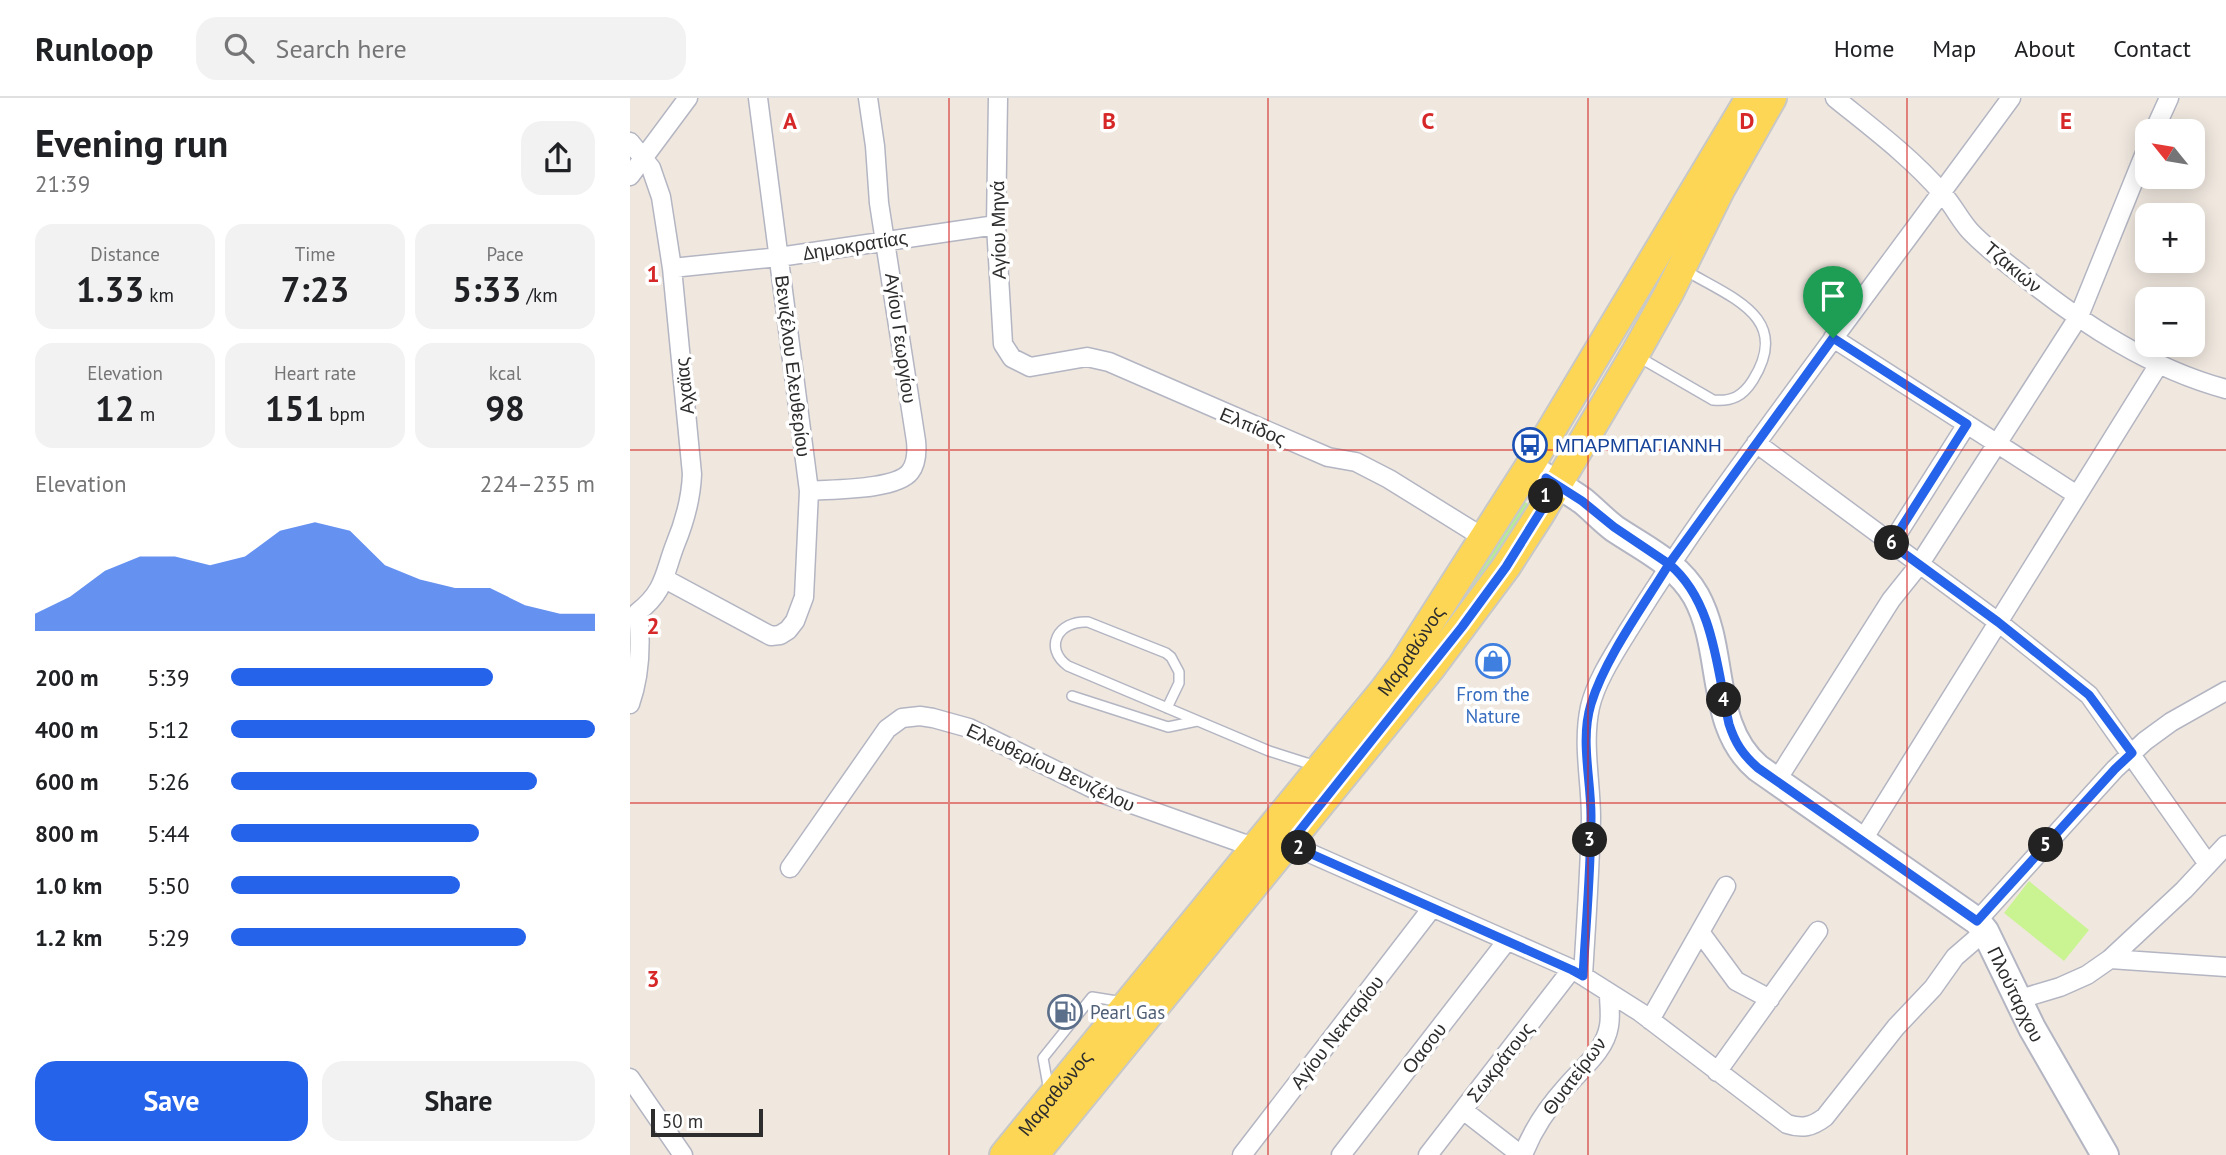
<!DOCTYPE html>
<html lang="en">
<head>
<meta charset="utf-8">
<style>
  :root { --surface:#fff; --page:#f2f2f2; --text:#202124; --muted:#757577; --line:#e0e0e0; --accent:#2563eb }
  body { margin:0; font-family:"PT Sans",sans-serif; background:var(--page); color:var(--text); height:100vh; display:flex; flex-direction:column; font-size:26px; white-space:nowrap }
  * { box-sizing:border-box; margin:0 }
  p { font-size:23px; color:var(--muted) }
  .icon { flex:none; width:38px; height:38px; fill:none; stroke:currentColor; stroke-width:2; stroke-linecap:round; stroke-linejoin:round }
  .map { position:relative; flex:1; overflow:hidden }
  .drawer { display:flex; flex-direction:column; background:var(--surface); width:630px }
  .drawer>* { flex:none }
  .needle { width:46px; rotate:300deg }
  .buttons { position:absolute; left:1505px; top:21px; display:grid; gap:14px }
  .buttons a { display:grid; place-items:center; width:70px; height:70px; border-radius:14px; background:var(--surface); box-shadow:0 4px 18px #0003; font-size:35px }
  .scale { position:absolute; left:21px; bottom:18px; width:112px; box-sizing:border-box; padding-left:7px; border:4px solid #2d2d2d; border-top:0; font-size:19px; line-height:24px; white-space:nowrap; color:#2d2d2d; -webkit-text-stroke:5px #fff; paint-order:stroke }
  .pin { position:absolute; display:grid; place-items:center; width:60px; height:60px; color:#fff; margin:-72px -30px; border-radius:50% 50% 50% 0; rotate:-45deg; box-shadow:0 0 7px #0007 }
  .pin .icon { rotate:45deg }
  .km { position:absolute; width:35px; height:35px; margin:-18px; border-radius:50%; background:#222; color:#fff; font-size:19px; line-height:35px; text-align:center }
  .round { display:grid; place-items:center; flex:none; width:74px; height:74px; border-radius:21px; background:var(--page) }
  .head { display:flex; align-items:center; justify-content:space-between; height:119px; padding:0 35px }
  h1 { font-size:38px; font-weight:700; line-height:52px }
  .metrics { display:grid; grid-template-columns:repeat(3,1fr); gap:10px; height:119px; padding:7px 35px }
  .metrics div { display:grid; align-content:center; border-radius:18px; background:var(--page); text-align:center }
  .metrics b { font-size:35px; font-weight:700 }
  .metrics small { font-size:19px; font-weight:400 }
  .metrics p { font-size:19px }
  .chart { height:196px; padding:14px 35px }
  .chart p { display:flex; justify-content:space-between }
  .chart svg { width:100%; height:126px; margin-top:7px; fill:var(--accent); opacity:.7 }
  .primary-button { display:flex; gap:14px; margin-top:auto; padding:14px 35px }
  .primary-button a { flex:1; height:80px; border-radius:21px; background:var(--accent); color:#fff; font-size:28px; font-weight:700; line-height:80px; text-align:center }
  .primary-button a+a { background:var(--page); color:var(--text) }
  ul { padding:0 35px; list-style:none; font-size:23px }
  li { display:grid; grid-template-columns:112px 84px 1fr; align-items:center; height:52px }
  li i { height:18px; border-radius:9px; background:var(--accent) }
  header { display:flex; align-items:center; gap:42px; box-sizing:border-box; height:98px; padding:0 35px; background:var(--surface); border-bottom:2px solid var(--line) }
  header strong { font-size:33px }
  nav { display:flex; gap:38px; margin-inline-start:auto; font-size:24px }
  .search { width:490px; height:63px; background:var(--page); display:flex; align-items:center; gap:18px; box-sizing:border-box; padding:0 24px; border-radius:21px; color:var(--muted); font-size:26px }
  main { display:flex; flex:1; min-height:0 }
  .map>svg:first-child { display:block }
  .grass { fill:#b4eb97 }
  .pitch { fill:#caf392 }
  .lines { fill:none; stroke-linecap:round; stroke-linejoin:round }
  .lane-casing { stroke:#b3b5c2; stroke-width:12 }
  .street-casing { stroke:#b3b5c2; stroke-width:21 }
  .secondary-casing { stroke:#b3b5c2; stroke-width:30 }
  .primary-casing { stroke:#c8c8c8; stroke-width:32 }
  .lane { stroke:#fff; stroke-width:9 }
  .street { stroke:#fff; stroke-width:18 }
  .secondary { stroke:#fff; stroke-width:26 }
  .primary { stroke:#fed655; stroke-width:28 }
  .route-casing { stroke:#fff; stroke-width:14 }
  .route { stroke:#2563eb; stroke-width:9 }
  .grid { fill:none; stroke:#d62828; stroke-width:2; stroke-opacity:0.55 }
  .labels { text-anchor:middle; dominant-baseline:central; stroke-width:7; stroke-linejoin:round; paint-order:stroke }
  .street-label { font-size:19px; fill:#2d2d2d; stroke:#fff }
  .transit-label { font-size:19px; fill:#164399; stroke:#fff; text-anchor:start }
  .shop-label { font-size:19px; fill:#366cbe; stroke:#fff }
  .service-label { font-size:19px; fill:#4e5e75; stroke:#fff; text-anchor:start }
  .grid-label { font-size:23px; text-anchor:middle; font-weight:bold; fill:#d62828; stroke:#fff; stroke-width:7; stroke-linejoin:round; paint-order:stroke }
</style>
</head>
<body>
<header>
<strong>Runloop</strong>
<div class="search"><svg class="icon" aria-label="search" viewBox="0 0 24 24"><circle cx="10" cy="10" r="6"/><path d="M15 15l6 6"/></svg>Search here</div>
<nav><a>Home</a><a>Map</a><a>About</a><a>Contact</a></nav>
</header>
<main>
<section class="drawer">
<div class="head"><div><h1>Evening run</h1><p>21:39</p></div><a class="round"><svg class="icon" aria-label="share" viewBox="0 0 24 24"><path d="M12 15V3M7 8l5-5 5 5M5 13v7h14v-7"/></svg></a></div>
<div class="metrics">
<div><p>Distance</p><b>1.33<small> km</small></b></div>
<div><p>Time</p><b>7:23</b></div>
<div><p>Pace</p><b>5:33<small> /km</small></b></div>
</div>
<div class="metrics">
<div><p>Elevation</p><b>12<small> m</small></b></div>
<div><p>Heart rate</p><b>151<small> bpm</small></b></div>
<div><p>kcal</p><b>98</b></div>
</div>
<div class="chart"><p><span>Elevation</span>224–235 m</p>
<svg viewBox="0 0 160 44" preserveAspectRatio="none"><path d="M0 44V38L10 32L20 23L30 18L40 18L50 21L60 18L70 9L80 6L90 9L100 21L110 26L120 29L130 29L140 35L150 38L160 38V44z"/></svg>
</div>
<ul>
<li><b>200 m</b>5:39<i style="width:72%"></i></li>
<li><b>400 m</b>5:12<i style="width:100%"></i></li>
<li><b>600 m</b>5:26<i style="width:84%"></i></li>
<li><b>800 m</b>5:44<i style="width:68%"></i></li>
<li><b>1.0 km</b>5:50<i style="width:63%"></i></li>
<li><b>1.2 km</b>5:29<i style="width:81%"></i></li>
</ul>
<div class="primary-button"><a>Save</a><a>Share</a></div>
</section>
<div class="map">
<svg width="1596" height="1057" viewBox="0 0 1596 1057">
  <rect width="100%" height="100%" fill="#f0e8df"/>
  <path class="grass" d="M892 402 903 409 784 577 811 529Z"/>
  <path class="pitch" d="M1399 783 1459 832 1434 863 1374 815Z"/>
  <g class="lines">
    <g class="lane-casing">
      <path id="lane" d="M1007 258 1083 302C1102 304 1113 298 1123 282 1163 218 1099 199 1053 171
        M442 598 538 629 567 623
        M537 610 549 585V574L541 559 536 555 458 524C428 522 413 550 438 568L639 653 686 668
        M419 993 413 960 462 899 493 904"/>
    </g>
    <g class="street-casing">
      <path id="street" d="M368 0 366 127 373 246 382 260 400 269 457 259 479 264 698 359 726 364 759 381 854 440
        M1205 0C1242 30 1281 59 1312 95 1323 107 1330 122 1340 133 1356 150 1375 164 1393 178 1453 226 1521 271 1596 291
        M1524 33 1539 0
        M0 44 21 70 31 99 42 170 62 376C61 402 55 423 45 447 34 476 35 493 8 514 11 543 10 578 0 606
        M0 78 58 0
        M42 170 149 159 366 127
        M1203 240 1447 397
        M1126 345 1368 524 1459 597 1578 766
        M179 393C202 391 266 392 280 374 287 365 287 353 286 343L249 105 245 48 238 0
        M1261 446 1337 326
        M35 481 141 538 150 537 158 532 165 523 174 499 179 393 128 0
        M1147 682 1261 502 1289 467 1449 218 1517 50
        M1232 743 1529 266
        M659 746 942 871 1010 914 1157 1026C1172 1031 1182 1029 1195 1019L1266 929 1303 890 1325 859 1355 833
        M160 770 257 631 272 620 290 618 303 620 339 630 474 696 626 750
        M1347 823 1485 671 1515 643 1541 624 1596 593
        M1070 834 1106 883 1140 901
        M1480 861 1554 792 1596 747
        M953 878C956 826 960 773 961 720 961 683 952 646 960 609 966 583 984 556 998 533 1026 488 1055 444 1086 401 1183 266 1283 134 1381 0
        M1390 901 1430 889 1457 877 1480 861 1596 869
        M1020 922 1096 788
        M1087 974 1188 833
        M0 980 53 1057
        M833 1012 891 1057
        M612 1057 802 810
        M711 1057 876 844
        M798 1057 942 871
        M893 1057C902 1033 919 1008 936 989 952 970 975 953 979 928 981 917 979 906 979 895"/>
    </g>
    <g class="secondary-casing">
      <g id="secondary">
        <path id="s1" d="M899 369C917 380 936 391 953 403 964 412 974 423 985 431 1015 451 1048 466 1066 498 1096 552 1078 628 1128 670L1347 823 1355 833 1402 930 1475 1057"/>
      </g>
    </g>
    <g class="primary-casing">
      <g id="primary">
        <path id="s2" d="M374 1057 754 592 772 568 899 369 1120 0"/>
        <path d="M404 1057 800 571 876 469 910 416 1005 256 1039 195 1091 90 1142 0"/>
      </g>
    </g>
    <use href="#lane" class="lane"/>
    <use href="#street" class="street"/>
    <use href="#secondary" class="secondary"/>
    <use href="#primary" class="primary"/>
  </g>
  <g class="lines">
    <g class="route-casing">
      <path id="route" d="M1203 240 1039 466 984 429 952 403 916 380 914 391 919 400 876 469 832 529 659 746 942 872 953 878C956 825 961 771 961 718 961 681 950 642 961 606 975 560 1014 507 1039 466 1084 503 1087 572 1099 626 1105 645 1113 657 1128 670L1347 823 1485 671 1502 655 1459 597 1368 524 1261 446 1337 326 1203 240"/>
    </g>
    <use href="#route" class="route"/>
  </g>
  <path class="grid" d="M319 0V1057M638 0V1057M958 0V1057M1277 0V1057M0 352H1596M0 705H1596"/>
  <defs>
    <g id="bus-ring" transform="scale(1.75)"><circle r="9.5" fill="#fff" stroke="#1a4fb4" stroke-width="1.5"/><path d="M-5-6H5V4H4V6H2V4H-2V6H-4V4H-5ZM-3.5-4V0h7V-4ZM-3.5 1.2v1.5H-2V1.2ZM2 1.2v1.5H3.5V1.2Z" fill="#1a4fb4"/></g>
    <g id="shop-ring" transform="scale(1.75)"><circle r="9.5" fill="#fff" stroke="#3f7fe0" stroke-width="1.5"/><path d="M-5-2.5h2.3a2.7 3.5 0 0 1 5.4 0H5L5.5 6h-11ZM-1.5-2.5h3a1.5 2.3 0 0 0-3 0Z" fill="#3f7fe0"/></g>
    <g id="fuel-ring" transform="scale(1.75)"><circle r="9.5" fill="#fff" stroke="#5c6f8a" stroke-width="1.5"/><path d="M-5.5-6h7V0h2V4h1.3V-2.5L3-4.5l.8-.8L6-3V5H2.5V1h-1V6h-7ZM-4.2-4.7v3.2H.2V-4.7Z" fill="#5c6f8a"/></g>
  </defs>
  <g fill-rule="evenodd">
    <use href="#bus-ring" x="900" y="347"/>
    <use href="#shop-ring" x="863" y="563"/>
    <use href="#fuel-ring" x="435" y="914"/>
  </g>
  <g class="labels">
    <g class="street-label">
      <text transform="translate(368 132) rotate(-91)">Αγίου Μηνά</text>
      <text transform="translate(225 147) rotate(-9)">Δημοκρατίας</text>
      <text transform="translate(1383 169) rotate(40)">Τζακιών</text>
      <text transform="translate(271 240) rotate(82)">Αγίου Γεωργίου</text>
      <text transform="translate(163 268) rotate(83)">Βενιζέλου Ελευθερίου</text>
      <text transform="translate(54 288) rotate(-96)">Αχαϊας</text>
      <text transform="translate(623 328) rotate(23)">Ελπίδος</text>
      <text stroke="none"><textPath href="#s2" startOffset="648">Μαραθώνος</textPath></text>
      <text transform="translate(421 669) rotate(25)">Ελευθερίου Βενιζέλου</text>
      <text stroke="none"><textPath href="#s1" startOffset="749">Πλούταρχου</textPath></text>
      <text transform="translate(707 934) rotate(-52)">Αγίου Νεκταρίου</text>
      <text transform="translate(794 950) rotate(-52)">Οασου</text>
      <text transform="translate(870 964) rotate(-52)">Σωκράτους</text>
      <text transform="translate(944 978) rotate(-53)">Θυατείρων</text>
      <text stroke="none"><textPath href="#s2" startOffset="80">Μαραθώνος</textPath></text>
    </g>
    <g class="transit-label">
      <text x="925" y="347">ΜΠΑΡΜΠΑΓΙΑΝΝΗ</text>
    </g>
    <g class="shop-label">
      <text x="863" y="596">From the<tspan x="863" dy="22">Nature</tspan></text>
    </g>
    <g class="service-label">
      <text x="460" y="914">Pearl Gas</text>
    </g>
  </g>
  <g class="grid-label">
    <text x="160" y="31">A</text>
    <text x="479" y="31">B</text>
    <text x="798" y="31">C</text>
    <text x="1117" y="31">D</text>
    <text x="1436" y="31">E</text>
    <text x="23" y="184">1</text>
    <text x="23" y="536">2</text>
    <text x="23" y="889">3</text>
  </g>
</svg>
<div class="buttons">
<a><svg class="needle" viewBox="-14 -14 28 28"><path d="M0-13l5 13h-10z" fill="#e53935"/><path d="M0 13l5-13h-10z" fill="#757577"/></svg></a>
<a>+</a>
<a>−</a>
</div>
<div class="scale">50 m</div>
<div class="pin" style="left:1203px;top:240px;background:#1e9e55"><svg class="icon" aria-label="arrive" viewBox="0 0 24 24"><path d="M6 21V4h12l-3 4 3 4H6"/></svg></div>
<b class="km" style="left:916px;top:398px">1</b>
<b class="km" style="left:669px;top:750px">2</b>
<b class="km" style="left:960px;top:742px">3</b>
<b class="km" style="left:1094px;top:602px">4</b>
<b class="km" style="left:1416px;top:747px">5</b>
<b class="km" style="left:1262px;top:445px">6</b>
</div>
</main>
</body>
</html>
